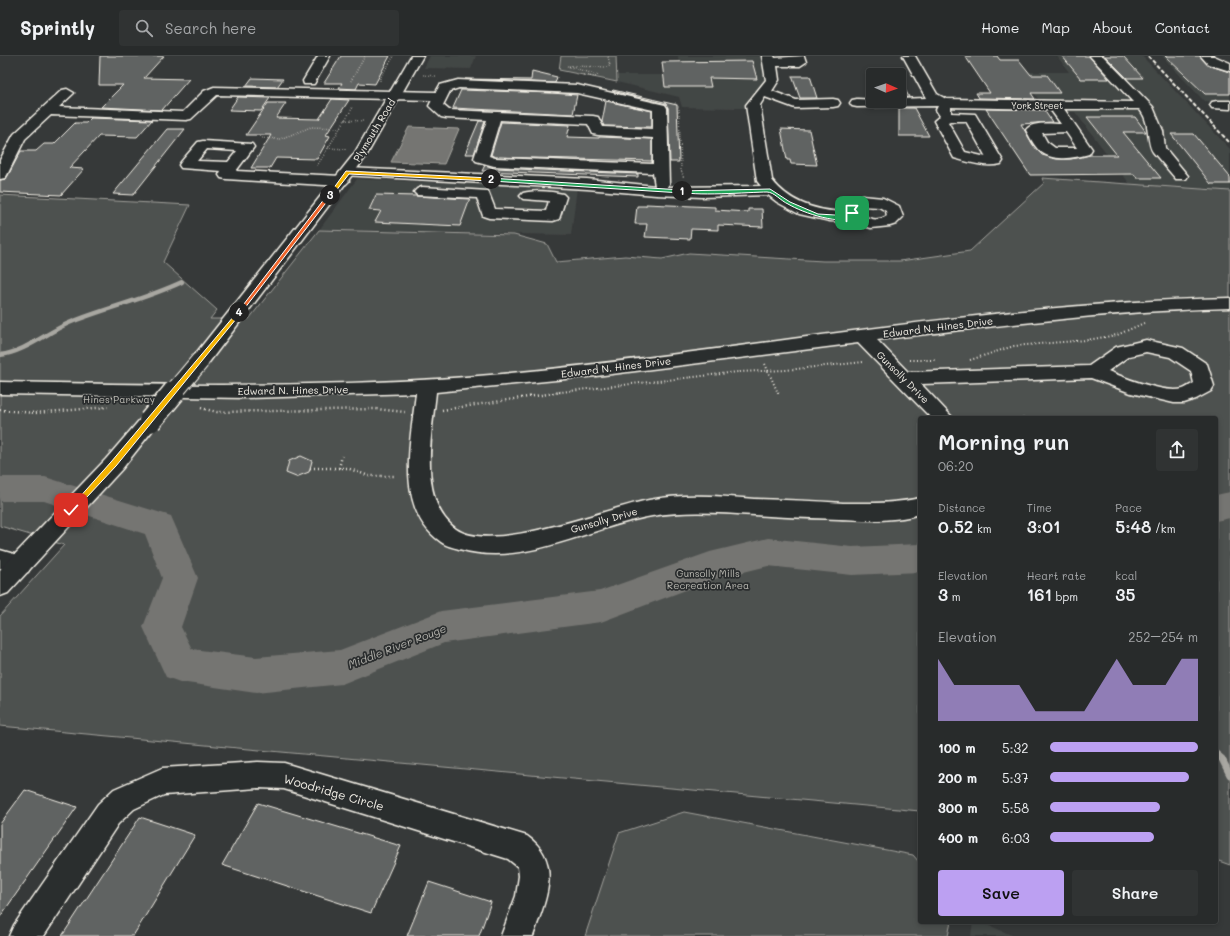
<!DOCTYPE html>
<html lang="en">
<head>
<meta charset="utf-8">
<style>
  :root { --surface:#282b2b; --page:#303333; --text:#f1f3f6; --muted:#a5a7a9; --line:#444747; --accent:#bca0f2 }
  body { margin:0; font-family:Mali,sans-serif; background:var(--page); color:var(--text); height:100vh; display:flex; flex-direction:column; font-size:15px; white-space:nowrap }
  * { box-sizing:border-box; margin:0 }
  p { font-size:13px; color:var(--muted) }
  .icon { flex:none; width:22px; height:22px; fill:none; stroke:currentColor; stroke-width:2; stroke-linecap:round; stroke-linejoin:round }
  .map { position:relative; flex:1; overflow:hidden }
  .side { position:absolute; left:918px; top:360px; width:300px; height:508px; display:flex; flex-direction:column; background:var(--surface); border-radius:4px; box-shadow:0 2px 6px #0003,0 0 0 1px var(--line) }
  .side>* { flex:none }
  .needle { width:26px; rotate:92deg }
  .buttons { position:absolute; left:866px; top:12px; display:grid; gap:8px }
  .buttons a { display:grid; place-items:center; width:40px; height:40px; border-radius:4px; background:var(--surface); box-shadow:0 2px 6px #0003,0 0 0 1px var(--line); font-size:20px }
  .pin { position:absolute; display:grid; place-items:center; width:34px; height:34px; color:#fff; margin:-17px; border-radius:8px; box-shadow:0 2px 6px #0006 }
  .km { position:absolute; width:20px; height:20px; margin:-10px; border-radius:50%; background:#222; color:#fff; font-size:11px; line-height:20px; text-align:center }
  .round { display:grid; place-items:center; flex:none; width:42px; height:42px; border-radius:4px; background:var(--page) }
  .headline { display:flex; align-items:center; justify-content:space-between; height:68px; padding:0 20px }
  h1 { font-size:22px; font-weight:600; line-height:30px }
  .metrics { display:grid; grid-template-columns:repeat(3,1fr); gap:6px; height:68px; padding:4px 20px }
  .metrics div { display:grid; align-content:center }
  .metrics b { font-size:17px; font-weight:600 }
  .metrics small { font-size:11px; font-weight:400 }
  .metrics p { font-size:11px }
  .chart { height:112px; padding:8px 20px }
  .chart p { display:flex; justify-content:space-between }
  .chart svg { width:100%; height:72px; margin-top:4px; fill:var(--accent); opacity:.7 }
  .primary-button { display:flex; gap:8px; margin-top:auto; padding:8px 20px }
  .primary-button a { flex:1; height:46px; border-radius:4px; background:var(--accent); color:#111; font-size:16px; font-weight:600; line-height:46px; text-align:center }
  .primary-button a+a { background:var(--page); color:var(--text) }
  ul { padding:0 20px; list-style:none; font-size:13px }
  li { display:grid; grid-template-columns:64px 48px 1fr; align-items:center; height:30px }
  li i { height:10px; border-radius:5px; background:var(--accent) }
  header { display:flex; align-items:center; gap:24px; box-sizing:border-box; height:56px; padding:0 20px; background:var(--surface); border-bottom:1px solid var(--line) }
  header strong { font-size:19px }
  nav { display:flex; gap:22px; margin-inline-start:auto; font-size:14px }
  .search { width:280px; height:36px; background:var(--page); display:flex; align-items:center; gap:10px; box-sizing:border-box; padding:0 14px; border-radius:4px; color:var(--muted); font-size:15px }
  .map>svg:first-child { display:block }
  .built { fill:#434645 }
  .green { fill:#4e514f; stroke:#a1a19c }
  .water { fill:#757572; stroke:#a8a7a1 }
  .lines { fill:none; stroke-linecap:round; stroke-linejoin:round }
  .stream-far1 { stroke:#a8a7a1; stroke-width:4.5 }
  .stream { stroke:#a8a7a1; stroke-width:7 }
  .river { fill:#757572; fill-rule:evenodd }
  .building { fill:#616362; stroke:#f4f1e8 }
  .minor-casing { stroke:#f4f1e8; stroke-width:3 }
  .major-casing { stroke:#f4f1e8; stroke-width:3 }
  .path-far2 { stroke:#f4f1e8; stroke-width:1.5; stroke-dasharray:0.5 2; stroke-linecap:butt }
  .path-far1 { stroke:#f4f1e8; stroke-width:2; stroke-dasharray:1 2.5; stroke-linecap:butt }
  .path { stroke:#f4f1e8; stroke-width:2.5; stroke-dasharray:1 3; stroke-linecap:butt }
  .minor { fill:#2a2d2e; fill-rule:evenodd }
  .major { fill:#2a2d2e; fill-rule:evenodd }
  .rail { stroke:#f4f1e8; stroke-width:2; stroke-dasharray:4 2; stroke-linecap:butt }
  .major-bridge-far1-casing { stroke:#f4f1e8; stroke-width:20; stroke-linecap:butt }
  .major-bridge-casing { stroke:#f4f1e8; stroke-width:25; stroke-linecap:butt }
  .major-bridge-far1 { stroke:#2a2d2e; stroke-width:18 }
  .major-bridge { stroke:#2a2d2e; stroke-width:22 }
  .split-1 { fill:#22a559; stroke:#fff }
  .split-2 { fill:#22a559; stroke:#fff }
  .split-3 { fill:#f5b400; stroke:#fff }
  .split-4 { fill:#f0652b; stroke:#fff }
  .split-5 { fill:#f5b400; stroke:#fff }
  .labels { text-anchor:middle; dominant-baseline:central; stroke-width:3.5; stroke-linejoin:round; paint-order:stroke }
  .far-street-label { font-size:9px; fill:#f4f1e8; stroke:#2a2d2e }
  .street-label { font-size:10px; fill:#f4f1e8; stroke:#2a2d2e }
  .park-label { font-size:10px; fill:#bab9b2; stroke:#2a2d2e }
  .water-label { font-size:11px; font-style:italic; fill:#b4b3ad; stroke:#2a2d2e }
  .near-street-label { font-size:12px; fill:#f4f1e8; stroke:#2a2d2e }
</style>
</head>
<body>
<header>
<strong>Sprintly</strong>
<div class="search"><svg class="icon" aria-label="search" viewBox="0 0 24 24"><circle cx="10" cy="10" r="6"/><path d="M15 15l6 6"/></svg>Search here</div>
<nav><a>Home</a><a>Map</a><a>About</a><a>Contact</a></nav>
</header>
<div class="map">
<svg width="1230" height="880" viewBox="0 0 1230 880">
  <rect width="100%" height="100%" fill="#363939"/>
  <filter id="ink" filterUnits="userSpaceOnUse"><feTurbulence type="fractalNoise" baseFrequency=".025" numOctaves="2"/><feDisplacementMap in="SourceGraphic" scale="8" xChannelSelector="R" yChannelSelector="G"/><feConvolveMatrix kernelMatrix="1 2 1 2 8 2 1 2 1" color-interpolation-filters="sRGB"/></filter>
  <g filter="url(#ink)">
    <path class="built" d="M430 0H476L471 13 424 12Z
      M678 0H764L769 24 749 41V52H736L682 51 679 41 617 26V19H680Z
      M1057 0H1142L1230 93V135L1130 128 1075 56H1047L1020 16H1069Z
      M1162 0H1213L1219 5H1230V46L1204 45Z
      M357 123 577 132 571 179 319 174Z
      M973 866H981L1014 880H971Z"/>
    <path class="green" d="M561 0H616L617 26 559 14Z
      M1042 122 1230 135V809L1216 804V362H920V755L0 670V560L64 489 0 470V139L190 149 163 206 217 254 210 263H249L319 174 514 179 547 188 556 206 625 200 662 203 689 197 823 205H900L970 195 1044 127Z
      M684 756 913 799 920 807V866H951L948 880H585L619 777Z"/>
    <path class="water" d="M409 71 459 73 444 108 391 106Z"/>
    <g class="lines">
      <path class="stream-far1" d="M0 299C25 296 46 277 69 267 106 252 146 243 182 226"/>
      <path class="stream" d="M1216 698 1222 703 1230 719"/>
      <path class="river" d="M0 421H45L171 460 198 522 181 571 192 593 256 601 340 594 441 555 600 535 710 496 768 482 852 491 920 488V516L852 519 768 510 715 523 601 566 444 587 342 628 256 637 180 626 166 621 143 571 162 522 145 478 44 445H0Z
        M1230 436V462L1216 465V439Z"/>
    </g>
    <path class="building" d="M100 0H164L144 22 189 23 162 54 101 51 123 29H99Z
      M341 0H390L375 28 359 27 356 33 339 32 342 27H324Z
      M965 0H997L1000 4H1019L1031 19H1047L1060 37H1031L1035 43 979 42 976 37H990Z
      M1062 0H1089L1109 23H1081Z
      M1105 0H1123L1143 22H1127Z
      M1165 0H1200L1208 9 1230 16V38H1205Z
      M752 5 757 23 709 22 711 31H665L662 6Z
      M532 15 557 21 555 27 465 23 531 24Z
      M792 20H810L817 42H800Z
      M252 22 283 23 277 31 246 30Z
      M899 22 909 41 899 42Z
      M461 34 552 37 577 39 573 58 453 52Z
      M613 34 677 49 679 106H670L668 52 666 48 612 35Z
      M238 41 270 42 261 55 229 54Z
      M332 43 349 44 326 79 330 80 317 103 276 102 270 112H251L271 79H246L268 47H286L276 62 319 63Z
      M606 45 652 55V71L604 70 602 66Z
      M899 52H914L929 80H899Z
      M986 53 1044 54 1052 66 1021 68 1033 89 1042 99 1057 103H1071L1090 99H1117L1087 61H1135L1146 76H1123L1161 122H1137L1134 118 1030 119Z
      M91 62 152 64 137 81 99 80 69 112 84 113 61 139 0 136V124L6 123 21 95H36L44 88H54L75 67H86Z
      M479 65H485L474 98H465Z
      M501 66 570 69 567 81 599 82V81L652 83V105L495 101 491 99Z
      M167 73H185L133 139 113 138Z
      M781 73 809 74 817 109 791 108 790 104H787Z
      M1171 78H1194L1230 121V128H1211Z
      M485 109 494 112 638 118V121L482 115Z
      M376 139 416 140 470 143 460 170 375 166 381 155 369 154Z
      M646 148 715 151V154L748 156V153H762L763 171 718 169V174L691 173 690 183 645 181 647 168H635L637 150H646Z
      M301 400 312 405 309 416 296 421 286 417 289 405Z
      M25 734 77 751 0 861V768Z
      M258 747 401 790 371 857 222 809Z
      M140 761 195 779 133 880H62Z
      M429 826 491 846 479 880H407Z"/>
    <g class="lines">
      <g class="minor-casing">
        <path id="minor" d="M318 0H330L314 28H304L303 25Z
          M762 0H774L775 2 804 0 806 6 800 10H777L779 24 772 35 796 44 833 43 838 44 840 47 838 50 833 51 795 52 765 41 760 49 772 124C790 147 816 155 844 156L843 154 851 144 857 142 862 140 883 142 899 150 903 161 896 168 890 170 871 172 852 166 830 165 799 158 777 146 768 139 702 141 656 139 587 133 343 119 341 116 343 113 348 112 587 123 655 130 653 117 494 110 476 105 474 102 487 64 446 62 441 61 429 50 432 44 217 39 191 63 186 64 51 59 25 83 7 119 5 122 0 123V104L14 78 62 34 67 33 74 37 59 51 183 56 204 35 214 31 436 36 440 29 458 24 577 29 665 49 667 52 669 128 667 131 761 130 757 125 746 49 766 24ZM459 32 577 37 653 54V73L603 71 598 61 593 60 449 54 443 49 450 35ZM500 64 588 68 593 78 598 79 653 82V108L495 102 489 100ZM861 150 879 151 886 155 887 160C878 166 865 164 859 154Z
          M903 0H915L937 38 946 43 1133 46 1090 0H1103L1153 51 1163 75 1165 92 1188 120 1186 123H1176L1153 96C1146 86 1151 65 1139 53H1064L1092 93 1089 98C1075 102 1052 106 1040 95 1034 90 1030 81 1026 74 1032 65 1051 68 1061 68L1050 53 951 51V57L975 58 1003 105 1001 108C985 112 969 106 954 102L934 65 940 60 936 54 938 50 857 51 852 50 850 47 852 44 857 43 899 45V43L926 42ZM950 65H966L986 101 965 96 948 66ZM1066 76 1077 92H1055L1047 86 1042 77Z
          M1201 0H1214L1230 7V15L1208 8Z
          M1217 45H1230V53L1212 52 1210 49 1212 46Z
          M203 85 252 88 254 91 236 115 341 120 346 122 349 125 346 128 341 130 226 123 221 122 219 119 221 115 181 112 179 109 181 106 198 86ZM207 93 237 95 228 106 197 105Z
          M422 131 488 135 495 153 546 155 549 145 523 143 520 140 523 137C534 134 552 135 563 138L566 141 559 163 553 165 489 162 483 160 477 142 417 139 414 136 417 133Z
          M1230 242V252C1112 255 994 270 877 284L908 316 1089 310 1116 291 1146 284 1183 292 1207 308 1214 330 1211 335 1196 343 1184 347H1174L1131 337 1091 322 921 328 953 362H931L858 287 596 320 436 336C432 377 417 445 456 473 493 499 606 452 649 444 683 437 719 440 754 443 783 444 813 445 843 447 869 447 894 448 920 442V458C893 466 867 464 839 463 811 462 783 461 755 459 721 457 686 454 652 460 589 471 524 512 459 493 453 491 446 490 441 486 394 453 411 384 416 337L245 342 0 338V326C163 329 327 333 490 319 737 297 982 247 1230 242ZM1146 296 1170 301 1191 315 1194 327C1190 329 1186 332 1183 333 1165 338 1125 322 1108 315L1129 300Z
          M0 494 28 502 32 509 28 516 20 518 0 512Z
          M258 706 284 707 527 780C564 806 545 845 533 880H501L516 840 519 820 518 811 508 803 284 733 258 732 164 739 134 753 118 768 44 880H9L14 869 98 748 114 733 162 712Z"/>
      </g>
      <g class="major-casing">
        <path id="major" d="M411 0H423L365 102 207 309 200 311 193 309 190 305 193 301 354 98Z
          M150 358 157 360 160 365 122 413 8 537 0 540V514L106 403 143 360Z"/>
      </g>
      <path class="path-far2" d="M423 19 437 20
        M583 19 595 21 598 19 567 10 607 11 610 10 608 0
        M351 25 365 0
        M380 25V22L394 0
        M675 47 679 52 681 114 684 122
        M345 64 363 65
        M262 82 280 83 311 71 340 72
        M328 92 347 93
        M317 110 353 51"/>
      <path class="path-far1" d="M909 304H936
        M970 304 1014 290 1087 284 1117 279 1144 267
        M765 308 778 337
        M552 337 738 316 786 314 864 306"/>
      <path class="path" d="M778 336 779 339
        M201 352 217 356 376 353 405 356
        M0 354 35 357 108 351
        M442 354 561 336
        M310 412H347L369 420H394
        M339 412 342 400"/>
      <use href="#minor" class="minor"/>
      <use href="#major" class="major"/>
      <path class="rail" d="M1148 0 1230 87"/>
      <g class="major-bridge-far1-casing">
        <path id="major-bridge-far1" d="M173 337 200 305"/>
      </g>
      <g class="major-bridge-casing">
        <path id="major-bridge" d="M150 365 174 336"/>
      </g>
      <use href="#major-bridge-far1" class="major-bridge-far1"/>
      <use href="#major-bridge" class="major-bridge"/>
    </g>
  </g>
  <path class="split-1" d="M770 133 790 146 818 158 852 160 850 157 852 156 858 161C841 170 803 157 788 148 781 145 774 136 767 136 751 136 690 141 679 135Z"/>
  <path class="split-2" d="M489 122 682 134 684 135 682 137 491 125Z"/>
  <path class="split-3" d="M346 115 491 122 493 123 491 125 349 118 332 140H328Z"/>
  <path class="split-4" d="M328 138 332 139 241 257H237Z"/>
  <path class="split-5" d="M239 254 241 257 116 410 73 456H69V453L111 406Z"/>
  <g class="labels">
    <g class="far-street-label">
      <text x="1037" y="49">York Street</text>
    </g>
    <g class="street-label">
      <text transform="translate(374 74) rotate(-59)">Plymouth Road</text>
      <text transform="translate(938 271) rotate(-7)">Edward N. Hines Drive</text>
      <text transform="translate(616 311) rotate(-7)">Edward N. Hines Drive</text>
      <text transform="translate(903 321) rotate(45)">Gunsolly Drive</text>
      <text transform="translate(293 334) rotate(-1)">Edward N. Hines Drive</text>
      <text transform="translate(604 464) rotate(-16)">Gunsolly Drive</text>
    </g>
    <g class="park-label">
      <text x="119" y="343">Hines Parkway</text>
      <text x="708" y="517">Gunsolly Mills<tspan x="708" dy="12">Recreation Area</tspan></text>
    </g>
    <g class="water-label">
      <text transform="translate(397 590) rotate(-21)">Middle River Rouge</text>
    </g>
    <g class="near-street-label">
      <text transform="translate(334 736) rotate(16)">Woodridge Circle</text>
    </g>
  </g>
</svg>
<div class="buttons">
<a><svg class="needle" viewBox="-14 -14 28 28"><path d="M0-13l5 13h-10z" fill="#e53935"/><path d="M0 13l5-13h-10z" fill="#a5a7a9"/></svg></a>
</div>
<div class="pin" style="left:852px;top:157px;background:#1e9e55"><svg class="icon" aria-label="arrive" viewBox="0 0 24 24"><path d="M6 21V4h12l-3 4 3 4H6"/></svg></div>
<div class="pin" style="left:71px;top:454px;background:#d93025"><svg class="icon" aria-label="check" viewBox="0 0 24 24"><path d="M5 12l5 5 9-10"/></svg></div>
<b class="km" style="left:682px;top:135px">1</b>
<b class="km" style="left:491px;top:123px">2</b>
<b class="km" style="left:330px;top:139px">3</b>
<b class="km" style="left:239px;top:256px">4</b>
<section class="side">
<div class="headline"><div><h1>Morning run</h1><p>06:20</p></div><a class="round"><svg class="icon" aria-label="share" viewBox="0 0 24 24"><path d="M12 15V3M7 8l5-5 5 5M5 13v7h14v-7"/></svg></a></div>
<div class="metrics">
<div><p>Distance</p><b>0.52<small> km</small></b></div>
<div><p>Time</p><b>3:01</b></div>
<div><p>Pace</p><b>5:48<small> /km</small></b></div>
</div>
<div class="metrics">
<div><p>Elevation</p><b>3<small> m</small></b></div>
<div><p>Heart rate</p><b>161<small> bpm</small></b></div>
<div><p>kcal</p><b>35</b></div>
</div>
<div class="chart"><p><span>Elevation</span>252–254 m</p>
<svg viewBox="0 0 160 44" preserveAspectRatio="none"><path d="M0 44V6L10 22L20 22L30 22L40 22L50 22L60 38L70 38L80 38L90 38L100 22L110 6L120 22L130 22L140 22L150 6L160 6V44z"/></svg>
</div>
<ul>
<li><b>100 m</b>5:32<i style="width:100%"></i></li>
<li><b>200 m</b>5:37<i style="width:94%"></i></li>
<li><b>300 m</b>5:58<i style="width:74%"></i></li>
<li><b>400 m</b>6:03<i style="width:70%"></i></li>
</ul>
<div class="primary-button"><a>Save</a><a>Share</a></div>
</section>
</div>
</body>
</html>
